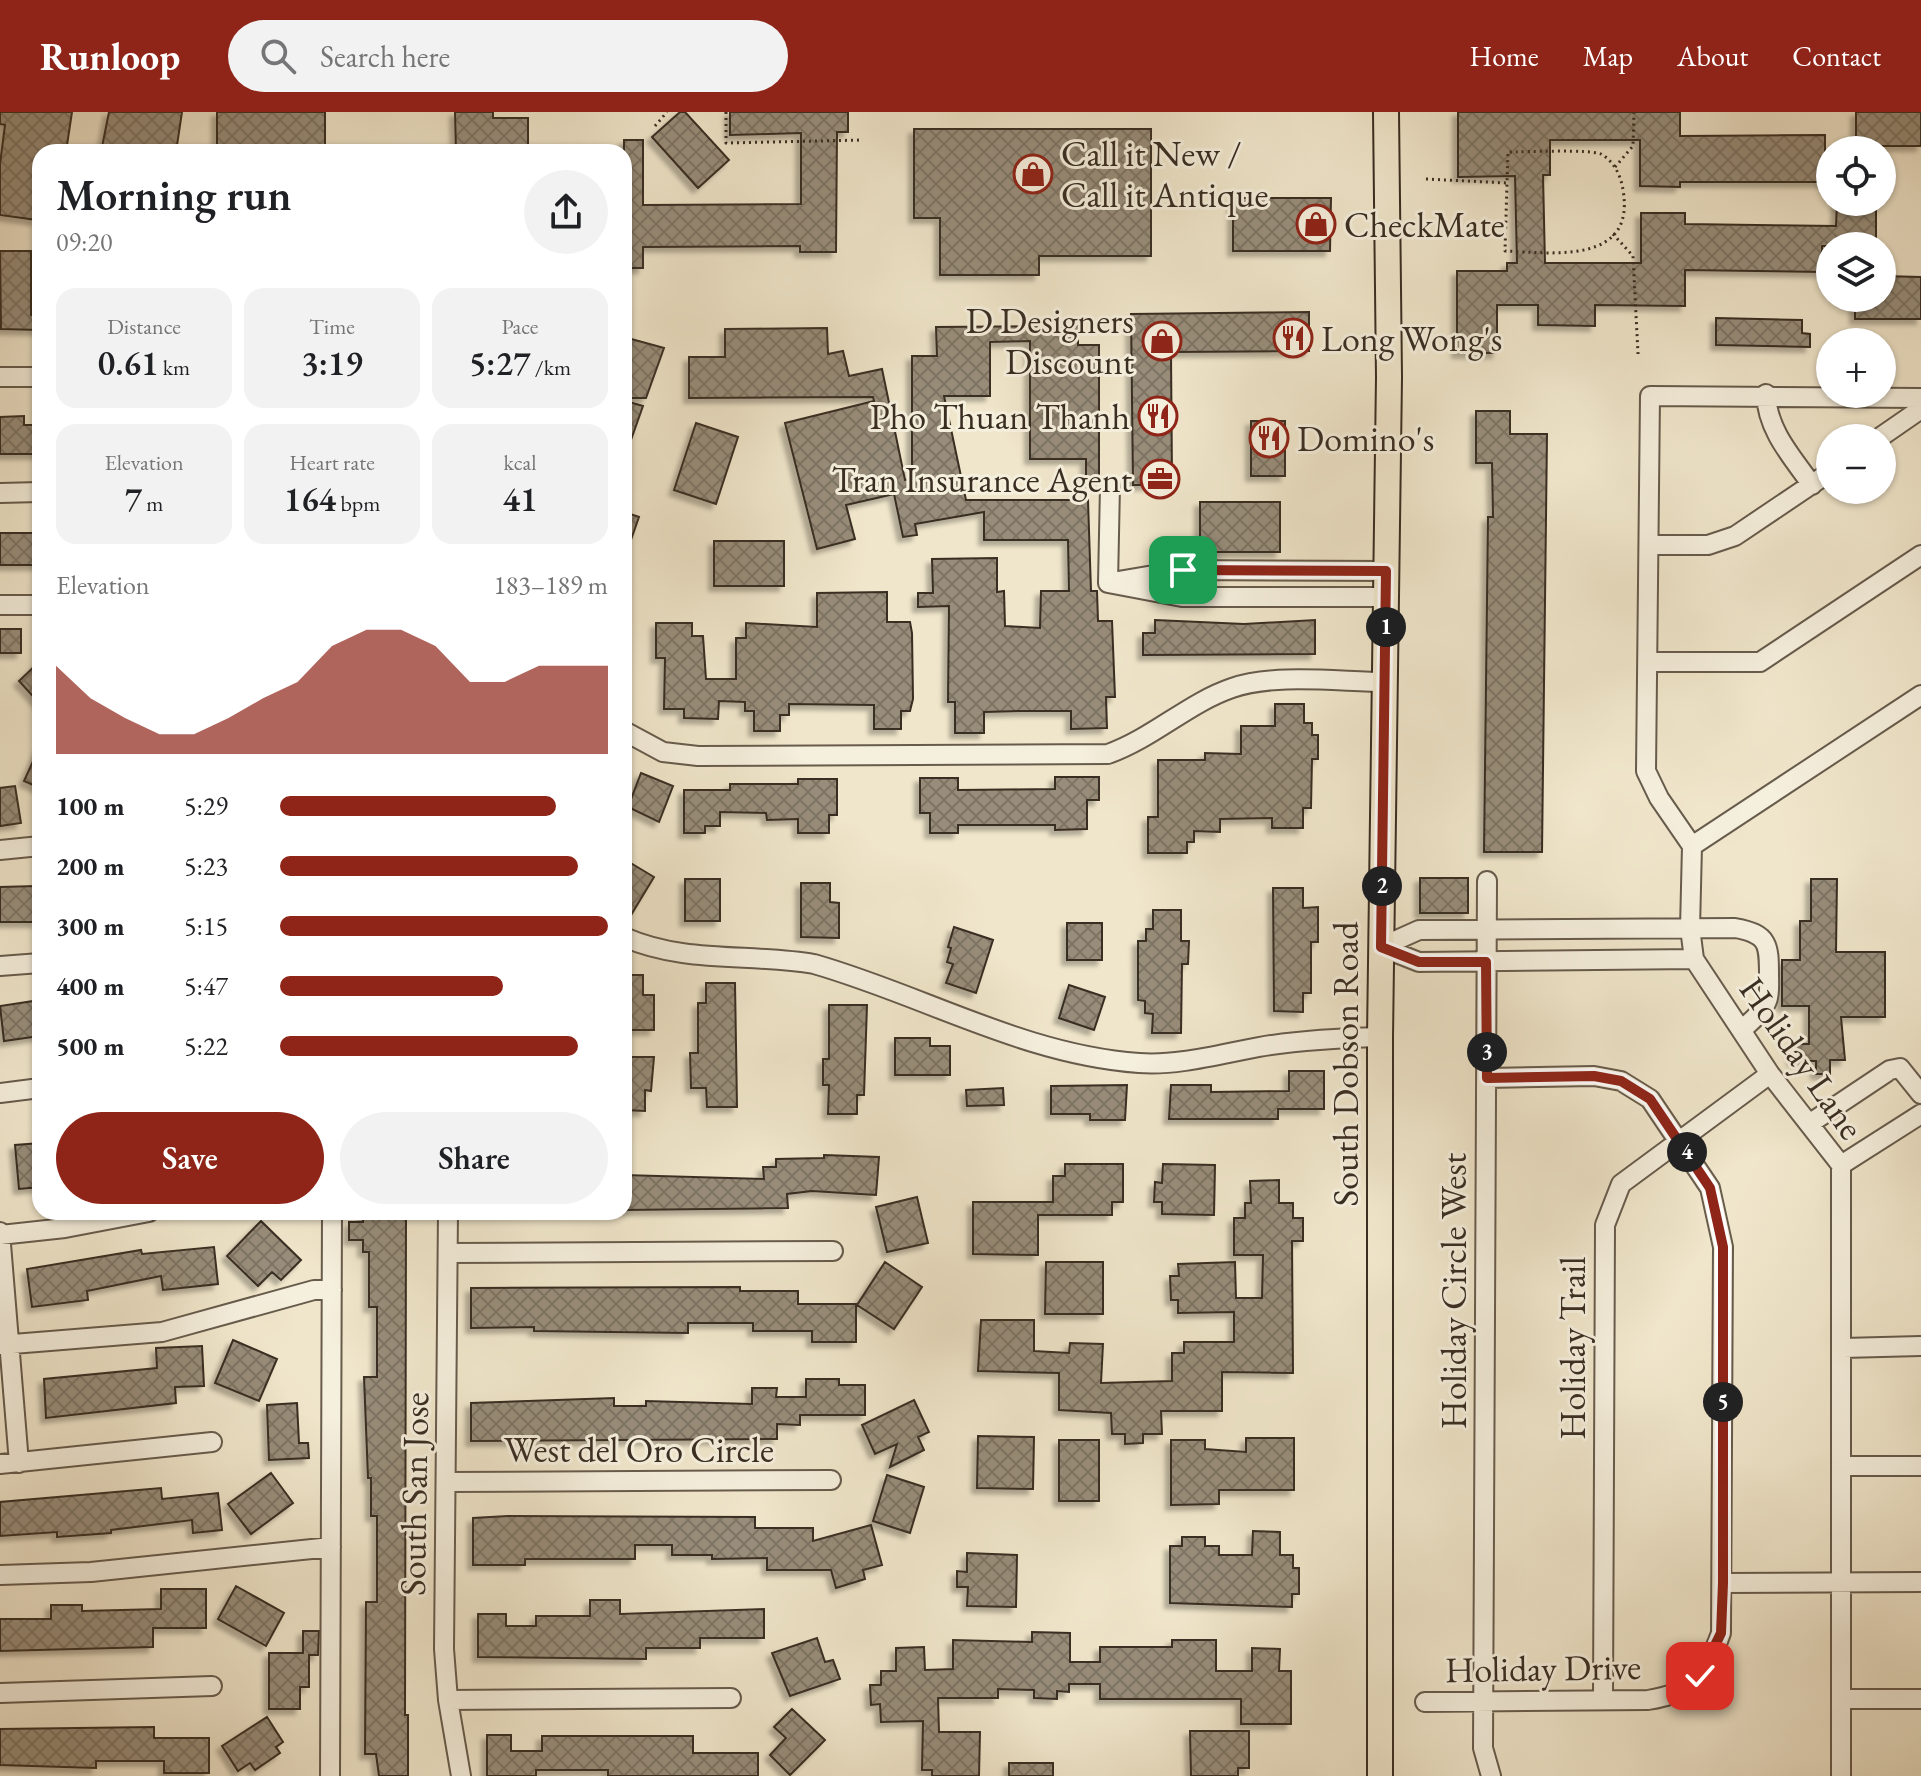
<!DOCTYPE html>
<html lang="en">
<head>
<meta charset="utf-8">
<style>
  :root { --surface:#fff; --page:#f2f2f2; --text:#202124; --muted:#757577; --accent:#8f2418 }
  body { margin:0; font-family:"EB Garamond",serif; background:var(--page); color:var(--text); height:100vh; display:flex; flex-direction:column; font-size:30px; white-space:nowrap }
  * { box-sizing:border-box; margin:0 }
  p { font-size:26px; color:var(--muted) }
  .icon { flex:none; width:44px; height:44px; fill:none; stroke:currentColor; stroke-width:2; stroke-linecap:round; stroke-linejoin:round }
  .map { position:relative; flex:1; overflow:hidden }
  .sheet { position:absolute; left:32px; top:32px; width:600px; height:1076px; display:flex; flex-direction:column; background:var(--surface); border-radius:24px; box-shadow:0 2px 6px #0004 }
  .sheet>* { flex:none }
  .buttons { position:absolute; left:1816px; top:24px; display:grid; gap:16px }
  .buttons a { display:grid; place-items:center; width:80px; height:80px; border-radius:50%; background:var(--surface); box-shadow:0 2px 6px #0004; font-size:40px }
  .pin { position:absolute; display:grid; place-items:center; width:68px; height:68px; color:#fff; margin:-34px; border-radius:16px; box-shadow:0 4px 12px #0006 }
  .km { position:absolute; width:40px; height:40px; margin:-20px; border-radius:50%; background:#222; color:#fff; font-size:22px; line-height:40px; text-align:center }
  .round { display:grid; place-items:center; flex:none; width:84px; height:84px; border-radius:42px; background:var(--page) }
  .overview { display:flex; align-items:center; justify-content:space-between; height:136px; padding:0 24px }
  h1 { font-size:44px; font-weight:600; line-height:60px }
  .stats { display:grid; grid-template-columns:repeat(3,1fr); gap:12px; height:136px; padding:8px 24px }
  .stats div { display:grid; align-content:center; border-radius:20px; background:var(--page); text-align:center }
  .stats b { font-size:34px; font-weight:600 }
  .stats small { font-size:22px; font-weight:400 }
  .stats p { font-size:22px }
  .chart { height:224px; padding:16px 24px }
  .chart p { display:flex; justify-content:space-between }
  .chart svg { width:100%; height:144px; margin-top:8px; fill:var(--accent); opacity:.7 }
  .primary-button { display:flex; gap:16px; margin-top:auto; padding:16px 24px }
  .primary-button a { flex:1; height:92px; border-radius:48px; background:var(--accent); color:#fff; font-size:32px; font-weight:600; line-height:92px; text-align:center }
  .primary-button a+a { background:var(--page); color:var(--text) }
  ul { padding:0 24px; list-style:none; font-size:26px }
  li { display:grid; grid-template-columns:128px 96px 1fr; align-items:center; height:60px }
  li i { height:20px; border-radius:10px; background:var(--accent) }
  header { display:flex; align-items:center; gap:48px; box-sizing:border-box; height:112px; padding:0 40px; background:var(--accent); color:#fff }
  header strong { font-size:38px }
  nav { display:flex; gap:44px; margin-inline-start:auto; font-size:28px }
  .search { width:560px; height:72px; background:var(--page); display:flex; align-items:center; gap:20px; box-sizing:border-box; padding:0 28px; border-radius:44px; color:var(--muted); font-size:30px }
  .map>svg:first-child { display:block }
  .building { fill:url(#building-cross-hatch); stroke:#392d22; stroke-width:2; filter:url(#shadow) }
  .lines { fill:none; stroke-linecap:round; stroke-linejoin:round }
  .minor-casing { stroke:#675b4c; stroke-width:22 }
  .major-casing { stroke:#392d22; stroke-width:28 }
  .path { stroke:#392d22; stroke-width:3; stroke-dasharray:2 4; stroke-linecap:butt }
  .minor { stroke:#f5efdd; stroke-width:18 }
  .major { stroke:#f0e6cb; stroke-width:24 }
  .route-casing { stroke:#fff; stroke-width:16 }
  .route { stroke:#8f2418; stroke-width:10 }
  .labels { text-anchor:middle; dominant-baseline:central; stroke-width:6; stroke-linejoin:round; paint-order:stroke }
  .poi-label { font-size:36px; fill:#392d22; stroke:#f5efdd; text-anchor:start }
  .street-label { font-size:36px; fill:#392d22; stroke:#f5efdd }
</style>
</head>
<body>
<header>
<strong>Runloop</strong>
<div class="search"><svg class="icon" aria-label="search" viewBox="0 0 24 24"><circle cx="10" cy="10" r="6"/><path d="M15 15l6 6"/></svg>Search here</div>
<nav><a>Home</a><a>Map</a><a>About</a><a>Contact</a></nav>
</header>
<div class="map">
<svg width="1921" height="1664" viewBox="0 0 1921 1664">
  <defs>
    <pattern id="building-cross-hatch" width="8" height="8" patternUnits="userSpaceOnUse" patternTransform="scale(2)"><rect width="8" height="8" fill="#988d7a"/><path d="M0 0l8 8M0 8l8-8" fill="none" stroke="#7d7464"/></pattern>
    <filter id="shadow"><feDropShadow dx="-5" dy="5" stdDeviation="2" flood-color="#0004"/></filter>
  </defs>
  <rect width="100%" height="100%" fill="#f0e6cb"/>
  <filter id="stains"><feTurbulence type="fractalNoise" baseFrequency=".0025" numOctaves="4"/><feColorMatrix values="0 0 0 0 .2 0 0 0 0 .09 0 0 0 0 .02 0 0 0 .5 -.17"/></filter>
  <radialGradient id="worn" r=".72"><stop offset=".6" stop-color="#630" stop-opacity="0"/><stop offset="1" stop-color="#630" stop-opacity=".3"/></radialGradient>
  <path class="building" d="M0 0H72L66 40H40L37 108 0 103V52L5 13 0 12Z
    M109 0H182L176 40H101Z
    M217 0H325V36H217Z
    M455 0H493V6H528V40H456Z
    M680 0H685L729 48 698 76 652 25Z
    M730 0H848V20H837L836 140H800V134L643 135V156H624V28H643V93L801 92V21L730 23Z
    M1458 0H1680V24L1825 23V70H1680V75L1640 74V28H1550V63H1543L1545 151H1641V101H1685V112L1836 114 1837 90H1876V134H1822V160L1685 158V194L1595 193V214L1538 213V193H1497V241H1457V159H1507V151H1517L1515 64 1458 65Z
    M1856 0H1921V34H1856Z
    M914 17H1151V144H1039V163H940V106H914Z
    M1233 86H1331L1330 139H1233Z
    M0 139H31V203L40 204V218L1 217Z
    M1882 164 1921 165V207H1855V186H1882Z
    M1309 200V239L1171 240 1172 369H1167V373H1133L1131 202Z
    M1716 206 1802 208V221L1810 222V235L1716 233Z
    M1078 214V233H1099V372L1086 371V347H1030V229L990 230V284H944L966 388H1088L1091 479H1097L1098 509H1112L1115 585H1106L1107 616 1071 617V599H1020L984 600V621H955V590H948L949 494 918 495V481H933L932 447 997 446V480L1004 479 1005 514 1040 516 1041 479H1069L1068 428H984V400L915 412 917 423 903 425 894 382 846 393 855 427 817 437 785 311 874 289 873 285 689 286V245H725V217L827 216 828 242 843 239 849 264 882 257 905 368 912 367V244H937L936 215Z
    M624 225 664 236 646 286H624Z
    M629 290 643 294 626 342 624 304Z
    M1476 299H1510V322H1547L1542 740H1484L1488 405H1493L1492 351H1476Z
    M24 304V313H40V342H0V305Z
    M1251 309H1285V364H1251Z
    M696 311 738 325 716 392 674 378Z
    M1200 390H1280V440H1200Z
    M624 400 639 405 626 442H624Z
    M0 421H40V453H0Z
    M714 429H784V474H714Z
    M887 480V510H910L912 521 913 587 910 599H901V617H874V593L789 592V603H780V619H754V599H745V590L719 589 718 607 684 606V597H664L665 546H656V511H692V524H703L706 567H736V526H746V511L817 515V481Z
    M1155 508 1244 512 1315 508V542L1143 543V521H1155Z
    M0 517H21V541H0Z
    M40 549V592L19 569Z
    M1275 592H1304V611H1312V623H1318V647H1312L1311 696H1303V716H1272V706L1220 707V720L1194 719V730H1187V741H1148V705H1158V648H1205V641L1241 642V614H1275Z
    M40 634V676L24 669Z
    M641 661 673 674 659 710 628 695Z
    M1055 665H1099V688H1087V717L1055 718V713H958V721H930V701H920V666H958V678L1055 677Z
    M798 667H837V703H829V721H798V707L767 708 766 701 720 700V714H705V721H684V678H730V672H798Z
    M15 674 21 711 0 714V676Z
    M624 747 654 765 625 813H624Z
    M1420 766H1468V801H1420Z
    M685 767H720V809H685Z
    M1811 767H1837L1836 840H1885V905H1841L1845 948H1830V962H1816V949H1793V932H1809V894H1782V848H1800V809H1811Z
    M801 771H830V790L839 791V826L801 825Z
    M36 774 37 810H0V775Z
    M1273 776H1303V796L1318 795V830H1311V881H1303V900L1274 899Z
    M1153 798H1181V829H1189L1188 852H1182L1181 921H1152L1153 902 1145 901V889L1138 888V829H1146V817H1153Z
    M1067 811H1102V848H1067Z
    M954 815 993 828 976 881 946 871 953 852 947 850 951 836 948 835Z
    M624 863H643V883H654V918H624Z
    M706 871H735L737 995H707L706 976H691L690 941H698V891H706Z
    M1069 873 1105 885 1094 918 1059 906Z
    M40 888V924L4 929 0 894Z
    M829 893H867L864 983H857V1002H828L829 973H823V947H829Z
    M895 926H930V934H950V963H895Z
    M624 945H654L651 979 645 978V999L624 998Z
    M1289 959H1324V997H1278V1007H1169L1171 973H1211V980L1289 979Z
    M1127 973 1125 1008H1090V1002H1051V974Z
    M1003 976 1004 993 967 994 966 978Z
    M40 1031V1075L19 1077 15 1033Z
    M824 1043 879 1045 876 1083 812 1079 787 1082 788 1096 624 1098V1063L764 1067 763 1055H776V1047L824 1046Z
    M1065 1052H1123V1090H1112V1103H1038V1143L973 1142V1090H1053V1064H1065Z
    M1163 1052 1215 1053 1214 1103 1162 1102V1090H1154L1155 1070 1162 1071Z
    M1279 1068V1091H1293V1106H1303V1129H1292L1293 1261 1222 1260V1299H1161L1162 1322H1143V1331L1125 1332V1322H1112L1111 1301 1059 1298V1261L978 1259 981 1208H1034V1239L1069 1241 1070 1231 1103 1232 1101 1271 1172 1269V1241H1184V1230H1234V1200L1178 1201V1188H1171L1170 1164H1179L1178 1152 1235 1150 1236 1186H1262L1263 1143H1234V1106H1245V1091H1251L1250 1069Z
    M917 1085 928 1131 887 1140 876 1095Z
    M363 1100H406L405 1603H408V1664H379L376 1642H365L366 1490H377V1404H371V1366H368L364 1265H377V1195H369V1140H363V1128H349V1110H363Z
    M261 1109 301 1148 281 1168 272 1160 258 1174 227 1144Z
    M214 1135 218 1172 163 1178 161 1164 87 1179 88 1188 32 1195 27 1157 141 1138 142 1142Z
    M885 1150 922 1175 894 1217 857 1193Z
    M1046 1150H1103V1202H1045Z
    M740 1175V1179H798V1192H856V1230H812V1219H753V1211H688V1221L534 1219V1215L471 1216V1176Z
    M233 1228 277 1247 259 1289 215 1271Z
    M202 1234 204 1274 175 1275 176 1291 46 1306 44 1267 157 1256 156 1236Z
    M806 1267H839V1273H865V1303H800V1313L777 1312V1327L471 1329V1291L614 1286V1294H646V1289L752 1292V1276H777L776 1285H806Z
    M914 1288 929 1320 918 1325 924 1338 890 1355 897 1332 875 1342 862 1313Z
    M297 1291 299 1331H308L309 1346 269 1348 267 1293Z
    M978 1324 1034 1325 1033 1377 977 1376Z
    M1246 1326H1294V1378H1219V1392L1171 1393V1328H1205V1337L1246 1340Z
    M1059 1328H1099V1389H1059Z
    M271 1361 293 1391 251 1422 228 1392Z
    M887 1363 924 1375 910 1421 873 1409Z
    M161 1376 162 1387 218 1381 222 1418 193 1421 192 1408 111 1418V1421L57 1425V1420L0 1424V1390Z
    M508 1404 755 1405V1416H813V1429L871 1413 882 1453 863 1458 865 1467 836 1476 831 1458H767V1446L712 1447V1443H672V1433H635V1447H525V1453H473V1406Z
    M1253 1419 1280 1420V1443H1293V1456H1299V1482H1292V1495L1170 1491V1434H1182V1425H1205V1434H1219V1443H1252Z
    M967 1441 1017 1443 1016 1495 967 1494 968 1475H957V1459L967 1460Z
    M236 1474 284 1501 266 1534 218 1507Z
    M161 1477H206V1516H153V1535L0 1539V1507H51V1493H82V1499L161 1497Z
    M590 1488H620V1502L764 1497V1526H700V1536H646V1547L478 1545V1502H506V1514H536V1504H590Z
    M303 1519H319L318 1543H309V1575H300V1597H269V1541H303Z
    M1032 1520 1070 1521V1550H1100V1535H1172V1528H1216V1559H1252V1536L1280 1537 1279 1559H1291V1612H1241V1587H1100V1572H1069V1580L1057 1579V1587L1034 1586V1578L998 1577V1586H938L939 1620H980L979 1664H932V1658H922L923 1609 881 1610 880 1592 871 1593 870 1573H881V1559H896V1536L924 1535 925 1558 953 1557V1528L1032 1530Z
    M817 1526 825 1550 833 1548 840 1567 790 1584 772 1541Z
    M792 1597 825 1628 790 1663 770 1643 786 1626 774 1615Z
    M267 1605 283 1630 276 1635 280 1641 255 1658 250 1651 238 1659 222 1634Z
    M154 1615V1626H209V1661H164V1649H96V1656L0 1653V1617Z
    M1190 1619H1249V1656H1238V1664H1191Z
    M487 1623H511V1639H542V1624H693V1641H758V1664H608V1658H536V1664H487Z
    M1009 1651H1053V1664H1009Z"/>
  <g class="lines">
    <g class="minor-casing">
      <path id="minor" d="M0 265H40
        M1766 282C1767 318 1792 345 1812 373
        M1879 326 1921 297
        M0 381 40 380
        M1650 433H1708L1735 424 1830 360
        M1118 469 1183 458 1386 459
        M1108 471 1182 485H1386
        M1108 471 1110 374
        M0 493H40
        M1648 550H1760L1921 443
        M624 619 663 640 698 644 1108 642C1153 626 1188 591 1232 576 1274 561 1341 570 1386 570
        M1692 734 1921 583
        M0 738 40 734
        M1487 769 1483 1636 1491 1664
        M624 825C685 852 750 841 814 852 923 883 1024 943 1139 951 1178 954 1220 942 1259 935 1300 928 1339 926 1380 925
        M1381 835 1419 818 1735 816C1769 822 1769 833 1769 864 1769 873 1770 882 1767 889 1763 900 1750 910 1742 918
        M1381 835 1419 850 1694 847
        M0 854 40 851
        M0 981 40 976
        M1809 1012 1890 958 1900 956 1921 982
        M1841 1053 1921 1002
        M448 1100 444 1537 448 1588 461 1664
        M0 1120 19 1351
        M0 1123 65 1116 149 1100
        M448 1141 833 1139
        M0 1233 162 1220 314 1178H332
        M1843 1236 1921 1234
        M0 1352 212 1330
        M1843 1354H1921
        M448 1370 831 1368
        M0 1463 91 1460 331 1435
        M1723 1471 1921 1470
        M0 1581 212 1574
        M1843 1587H1921
        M448 1588 731 1586
        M1603 1588 1605 1113 1621 1072 1770 962
        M1425 1590 1648 1588C1694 1581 1706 1563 1721 1521L1723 1135 1710 1076 1650 987 1621 969 1594 964 1487 966
        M330 1664 332 1100
        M1841 1664V1053L1770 962 1694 847 1690 816 1692 734 1659 686 1646 659 1650 284 1921 286"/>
    </g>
    <g class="major-casing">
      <path id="major" d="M1380 1664V925L1389 265 1386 0"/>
    </g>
    <path class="path" d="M726 0V31L863 28
      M655 14 667 0
      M1615 55 1633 34 1634 0
      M1426 67 1507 71 1508 40C1525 40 1590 37 1601 42 1614 49 1621 64 1623 78 1636 153 1552 141 1505 139L1507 71
      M1613 122 1633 144 1638 242"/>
    <use href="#minor" class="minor"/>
    <use href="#major" class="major"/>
  </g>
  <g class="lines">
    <g class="route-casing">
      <path id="route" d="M1183 458 1386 459 1381 835 1419 850H1486L1487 966 1594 964 1621 969 1650 987 1710 1076 1723 1135V1471L1721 1521 1700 1564"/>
    </g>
    <use href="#route" class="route"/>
  </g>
  <defs>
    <g id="shop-ring" transform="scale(2)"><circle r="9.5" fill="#f5efdd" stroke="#8f2418" stroke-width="1.5"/><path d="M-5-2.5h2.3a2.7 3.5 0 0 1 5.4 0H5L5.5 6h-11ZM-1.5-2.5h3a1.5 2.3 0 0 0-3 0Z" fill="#8f2418"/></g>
    <g id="restaurant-ring" transform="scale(2)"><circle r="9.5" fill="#f5efdd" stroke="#8f2418" stroke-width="1.5"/><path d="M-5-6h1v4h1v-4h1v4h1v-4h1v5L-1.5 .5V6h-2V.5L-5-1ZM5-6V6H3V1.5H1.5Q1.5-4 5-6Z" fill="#8f2418"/></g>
    <g id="office-ring" transform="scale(2)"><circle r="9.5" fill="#f5efdd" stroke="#8f2418" stroke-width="1.5"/><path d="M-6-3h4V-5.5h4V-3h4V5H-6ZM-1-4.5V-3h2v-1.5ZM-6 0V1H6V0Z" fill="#8f2418"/></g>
  </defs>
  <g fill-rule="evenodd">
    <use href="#shop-ring" x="1033" y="62"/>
    <use href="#shop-ring" x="1316" y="112"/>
    <use href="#restaurant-ring" x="1293" y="226"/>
    <use href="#shop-ring" x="1162" y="229"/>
    <use href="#restaurant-ring" x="1158" y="304"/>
    <use href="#restaurant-ring" x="1269" y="326"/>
    <use href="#office-ring" x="1160" y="367"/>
  </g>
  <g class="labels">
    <g class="poi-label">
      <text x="1061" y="41">Call it New /<tspan x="1061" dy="41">Call it Antique</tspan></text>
      <text x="1344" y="112">CheckMate</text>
      <text x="1134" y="208" text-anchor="end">D Designers<tspan x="1134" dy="41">Discount</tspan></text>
      <text x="1321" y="226">Long Wong's</text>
      <text x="1130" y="304" text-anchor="end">Pho Thuan Thanh</text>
      <text x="1297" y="326">Domino's</text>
      <text x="1132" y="367" text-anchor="end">Tran Insurance Agent</text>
    </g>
    <g class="street-label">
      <text transform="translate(1802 946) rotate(55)">Holiday Lane</text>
      <text transform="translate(1345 952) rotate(-90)">South Dobson Road</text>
      <text transform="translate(1453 1179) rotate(-90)">Holiday Circle West</text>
      <text transform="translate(1572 1236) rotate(-90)">Holiday Trail</text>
      <text x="639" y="1337">West del Oro Circle</text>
      <text transform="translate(414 1382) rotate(-89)">South San Jose</text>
      <text transform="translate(1543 1556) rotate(-1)">Holiday Drive</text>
    </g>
  </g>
  <rect width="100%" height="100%" filter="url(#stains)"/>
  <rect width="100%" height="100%" fill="url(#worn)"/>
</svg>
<div class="buttons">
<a><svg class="icon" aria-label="locate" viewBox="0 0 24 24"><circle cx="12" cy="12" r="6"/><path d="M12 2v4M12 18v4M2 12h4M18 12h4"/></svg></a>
<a><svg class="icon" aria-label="layers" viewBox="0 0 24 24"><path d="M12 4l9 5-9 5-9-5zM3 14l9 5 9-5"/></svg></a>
<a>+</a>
<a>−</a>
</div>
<div class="pin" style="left:1183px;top:458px;background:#1e9e55"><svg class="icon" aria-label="arrive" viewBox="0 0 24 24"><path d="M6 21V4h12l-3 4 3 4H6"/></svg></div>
<div class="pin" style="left:1700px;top:1564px;background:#d93025"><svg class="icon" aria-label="check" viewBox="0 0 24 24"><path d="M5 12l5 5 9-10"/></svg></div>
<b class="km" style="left:1386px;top:515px">1</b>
<b class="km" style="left:1382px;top:774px">2</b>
<b class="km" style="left:1487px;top:940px">3</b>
<b class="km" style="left:1687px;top:1040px">4</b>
<b class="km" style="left:1723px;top:1290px">5</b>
<section class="sheet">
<div class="overview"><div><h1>Morning run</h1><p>09:20</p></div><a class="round"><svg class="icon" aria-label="share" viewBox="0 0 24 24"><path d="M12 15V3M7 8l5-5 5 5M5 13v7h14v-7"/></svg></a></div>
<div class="stats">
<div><p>Distance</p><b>0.61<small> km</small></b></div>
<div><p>Time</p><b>3:19</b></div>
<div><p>Pace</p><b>5:27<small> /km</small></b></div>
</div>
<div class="stats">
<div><p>Elevation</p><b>7<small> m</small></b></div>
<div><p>Heart rate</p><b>164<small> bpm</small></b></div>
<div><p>kcal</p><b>41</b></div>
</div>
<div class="chart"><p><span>Elevation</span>183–189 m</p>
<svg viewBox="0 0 160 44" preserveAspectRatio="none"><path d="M0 44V17L10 27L20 33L30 38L40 38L50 33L60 27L70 22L80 11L90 6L100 6L110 11L120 22L130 22L140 17L150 17L160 17V44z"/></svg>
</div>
<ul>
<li><b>100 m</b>5:29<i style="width:84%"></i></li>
<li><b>200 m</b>5:23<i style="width:91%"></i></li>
<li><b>300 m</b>5:15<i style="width:100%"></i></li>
<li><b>400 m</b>5:47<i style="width:68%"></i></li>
<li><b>500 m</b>5:22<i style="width:91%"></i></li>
</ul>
<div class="primary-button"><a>Save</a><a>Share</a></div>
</section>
</div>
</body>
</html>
